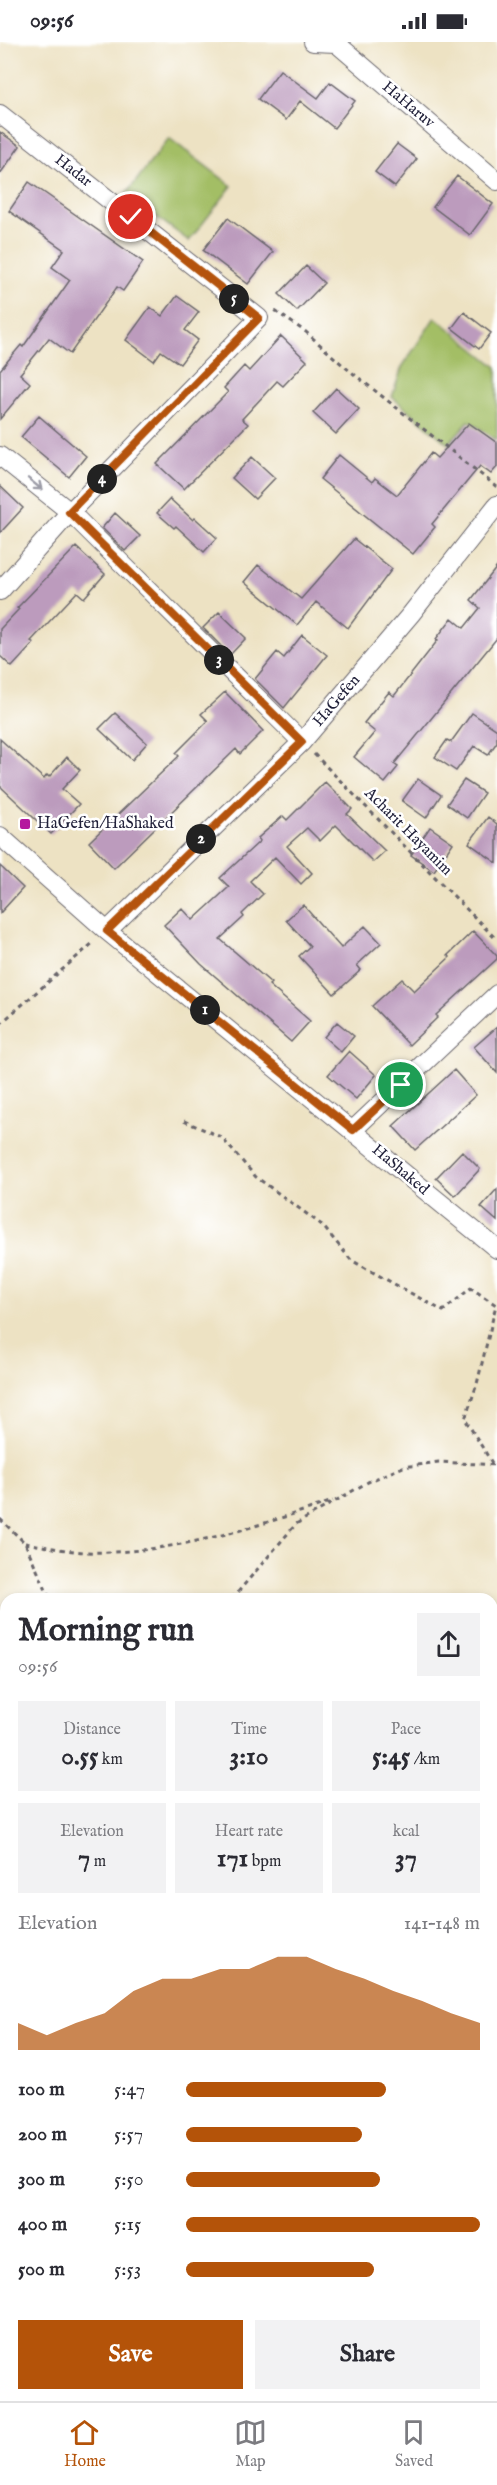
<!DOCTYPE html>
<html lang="en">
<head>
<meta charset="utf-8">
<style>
  :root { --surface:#fff; --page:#f2f2f3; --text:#2b2b33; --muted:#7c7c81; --line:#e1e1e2; --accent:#b45309 }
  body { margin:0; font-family:"IM FELL English",serif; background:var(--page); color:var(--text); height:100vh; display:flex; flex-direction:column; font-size:22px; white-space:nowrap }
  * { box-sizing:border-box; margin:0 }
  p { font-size:20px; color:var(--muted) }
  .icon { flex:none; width:33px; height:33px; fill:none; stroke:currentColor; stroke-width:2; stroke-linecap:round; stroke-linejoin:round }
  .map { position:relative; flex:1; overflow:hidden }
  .side { position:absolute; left:0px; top:1551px; width:498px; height:808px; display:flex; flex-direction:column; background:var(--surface); border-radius:18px 18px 0 0; box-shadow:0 3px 9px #0003 }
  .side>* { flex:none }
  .pin { position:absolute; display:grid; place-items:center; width:51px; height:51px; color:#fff; margin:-26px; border:3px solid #fff; border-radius:50%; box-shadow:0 2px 6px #0007 }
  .km { position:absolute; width:30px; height:30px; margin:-15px; border-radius:50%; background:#222; color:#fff; font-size:16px; line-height:30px; text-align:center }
  .round { display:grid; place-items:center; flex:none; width:63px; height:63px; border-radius:0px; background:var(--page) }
  .headline { display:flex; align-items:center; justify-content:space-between; height:102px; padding:0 18px }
  h1 { font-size:33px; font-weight:700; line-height:45px }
  .figures { display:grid; grid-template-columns:repeat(3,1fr); gap:9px; height:102px; padding:6px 18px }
  .figures div { display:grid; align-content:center; border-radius:0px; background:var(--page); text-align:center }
  .figures b { font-size:26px; font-weight:700 }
  .figures small { font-size:16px; font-weight:400 }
  .figures p { font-size:16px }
  .chart { height:168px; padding:12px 18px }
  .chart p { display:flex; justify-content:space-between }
  .chart svg { width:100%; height:108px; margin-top:6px; fill:var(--accent); opacity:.7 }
  .action { display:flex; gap:12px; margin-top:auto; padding:12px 18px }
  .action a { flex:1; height:69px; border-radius:0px; background:var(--accent); color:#fff; font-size:24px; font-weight:700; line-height:69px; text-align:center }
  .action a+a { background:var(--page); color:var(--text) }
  ul { padding:0 18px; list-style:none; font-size:20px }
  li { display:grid; grid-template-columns:96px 72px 1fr; align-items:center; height:45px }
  li i { height:15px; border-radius:8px; background:var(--accent) }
  .status { display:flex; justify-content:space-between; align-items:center; height:42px; padding:0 30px; background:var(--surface); direction:ltr }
  .status svg { height:16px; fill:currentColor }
  .menu { display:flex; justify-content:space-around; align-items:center; height:84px; border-top:2px solid var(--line); background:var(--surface); font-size:16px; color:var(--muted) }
  .menu a { display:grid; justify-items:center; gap:3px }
  .menu .active { color:var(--accent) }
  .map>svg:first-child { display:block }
  .green { fill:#a3be65; stroke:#627050; stroke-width:1.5 }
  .building { fill:#bc9bbd }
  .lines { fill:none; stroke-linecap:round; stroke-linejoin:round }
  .minor-casing { stroke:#69656b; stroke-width:20 }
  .path { stroke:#69656b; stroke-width:3; stroke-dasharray:4.5 4.5; stroke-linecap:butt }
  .minor { stroke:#fff; stroke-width:18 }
  .oneway { stroke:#9c9ca7 }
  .route-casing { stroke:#fff; stroke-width:12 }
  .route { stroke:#b45309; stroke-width:8 }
  .poi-dot { fill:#b5179e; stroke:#fff; stroke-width:2 }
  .labels { text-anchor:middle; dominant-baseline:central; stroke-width:5; stroke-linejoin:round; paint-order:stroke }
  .street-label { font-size:16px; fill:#22223b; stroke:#fff }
  .poi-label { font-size:16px; fill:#22223b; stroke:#fff; text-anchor:start }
</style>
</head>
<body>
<div class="status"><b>09:56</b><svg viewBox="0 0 49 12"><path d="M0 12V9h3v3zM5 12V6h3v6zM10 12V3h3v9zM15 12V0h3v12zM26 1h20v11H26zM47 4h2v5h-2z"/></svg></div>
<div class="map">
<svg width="497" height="2359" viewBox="0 0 497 2359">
  <rect width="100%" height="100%" fill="#fff"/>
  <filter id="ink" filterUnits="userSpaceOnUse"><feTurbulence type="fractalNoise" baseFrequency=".0167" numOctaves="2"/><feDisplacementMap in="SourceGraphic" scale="12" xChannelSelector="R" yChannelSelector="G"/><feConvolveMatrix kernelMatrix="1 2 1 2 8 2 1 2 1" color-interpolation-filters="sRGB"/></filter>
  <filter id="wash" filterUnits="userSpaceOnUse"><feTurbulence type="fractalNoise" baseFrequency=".008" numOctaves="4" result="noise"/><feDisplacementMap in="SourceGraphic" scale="24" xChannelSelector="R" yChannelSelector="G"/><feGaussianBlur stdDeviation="1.35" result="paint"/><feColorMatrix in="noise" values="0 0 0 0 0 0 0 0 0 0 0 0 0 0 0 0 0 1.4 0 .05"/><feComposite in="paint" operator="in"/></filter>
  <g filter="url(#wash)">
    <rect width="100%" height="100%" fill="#ede2c3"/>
    <path class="green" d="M169 96 232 144 189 199 126 152Z
      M435 275 497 325V398L469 379 448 402 392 355 402 325Z
      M220 2354H486L497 2359H218Z"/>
    <g id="blocks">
      <path class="building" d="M280 28 318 56 330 40 355 59 334 86 300 59 286 78 258 57Z
        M0 90 20 104 0 132Z
        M397 102 417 117 395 145 375 130Z
        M457 134 493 162 470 193 433 165Z
        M29 140 143 220 123 249 117 245 70 312 49 296 20 332 30 341 0 377V328L21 303 23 305 70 238 52 225 64 208 9 169Z
        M228 176 273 210 248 242 203 208Z
        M306 224 324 241 297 269 279 252Z
        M177 254 199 270 185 288 198 298 180 322 161 309 154 319 126 298 150 265 162 274Z
        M464 270 491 291 479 307 452 286Z
        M281 294 307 319 283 344 277 339 242 377 248 382 184 447 157 422 228 350 224 346 244 324 249 329Z
        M336 346 359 367 336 392 313 371Z
        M39 374 86 414 69 435 21 395Z
        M469 381 497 401V425L491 432 480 424 432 482 435 485 413 512 320 437 339 413 372 440 375 436 397 453 431 411 437 416Z
        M252 415 275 436 255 457 232 436Z
        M0 444 23 466 0 491Z
        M170 457 193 478 195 476 217 496 204 510 176 484 174 486 157 471Z
        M115 471 140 494 125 509 102 486Z
        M354 497 392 527 348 586 316 560 297 583 244 540 258 523 301 557Z
        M76 505 105 532 84 556 77 550 31 599 34 601 12 625 0 614V587L19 567 17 566Z
        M497 525V596L394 722 398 725 385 741 354 715 375 690 364 681 389 650 394 654 438 598 436 597 452 576 464 586 480 566 471 558Z
        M219 570 246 596 230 613 203 586Z
        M302 593 327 613 284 666 255 637 277 610 284 616Z
        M225 650 263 689 240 712 236 707 114 826 89 800 179 714 176 711 208 679 201 672Z
        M115 671 147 701 132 718 99 687Z
        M472 671 497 688V700L488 713 474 704 456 729 435 715 447 698 451 700Z
        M0 697 44 737 47 733 49 735 67 715 80 728 62 747 79 762 51 792 0 744Z
        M418 737 441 753 426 776 402 759Z
        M464 738 484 751 467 776 447 762Z
        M325 740 352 767 347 772 385 809 373 820 336 783 320 799 307 786 287 804 312 831 301 842 275 815 250 839 263 852 242 872 244 875 220 897 271 941 269 943 310 979 291 1000 201 922 164 883 182 866 193 878 229 845 220 836 260 799 258 796 283 774 287 778Z
        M488 775 497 782V821L469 801Z
        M430 785 453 801 434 829 411 813Z
        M0 824 23 846 0 871Z
        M303 863 341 906 365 884 381 901 357 923 361 928 334 952 299 914 310 904 286 878Z
        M473 889 497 914V917L436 973 438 975 409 1003 372 964 402 937 414 949 450 915 448 913Z
        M337 980 354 994 341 1010 324 995Z
        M497 985V1031L474 1005Z
        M349 1009 376 1033 356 1057 328 1033Z
        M454 1028 476 1053 415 1108 393 1084Z
        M462 1109 480 1127 455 1154 436 1136Z
        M497 1147V1179L481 1165Z"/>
    </g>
  </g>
  <g filter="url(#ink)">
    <use href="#blocks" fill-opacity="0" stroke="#69656b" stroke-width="1.5"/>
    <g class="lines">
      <g class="minor-casing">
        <path id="minor" d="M313 0 336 1 497 139
          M0 72 259 276 70 470 0 549
          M0 414 70 470 302 700
          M0 794 107 889 497 1207
          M107 889 302 700 411 572 497 463
          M353 1088 497 952
          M492 2305 497 2287
          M492 2338 497 2340"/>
      </g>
      <path class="path" d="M275 269 306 290 345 325 497 445
        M314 712 497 898
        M0 982 94 900
        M184 1079 221 1095 256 1135 322 1183 351 1218 443 1269 471 1246 496 1263 477 1342 465 1377 492 1421
        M0 1477 25 1501 50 1557
        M25 1501C45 1504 65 1509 85 1510 171 1513 252 1486 333 1459
        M232 1557 296 1482 368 1440 403 1425 439 1420 497 1423
        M0 1648 6 1646
        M492 1822 497 1826
        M492 1886 497 1871
        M492 2184 497 2174
        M0 2187 6 2189
        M189 2354 190 2359
        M353 2354 368 2359
        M414 2354 423 2359
        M403 2359 413 2354"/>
      <use href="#minor" class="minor"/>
    </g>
    <defs><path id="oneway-shaft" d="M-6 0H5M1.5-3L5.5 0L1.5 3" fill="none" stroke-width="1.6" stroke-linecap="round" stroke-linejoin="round" transform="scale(1.5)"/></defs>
    <use class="oneway" href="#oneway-shaft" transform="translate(35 442) rotate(39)"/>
  </g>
  <g class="lines" filter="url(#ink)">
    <g class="route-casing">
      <path id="route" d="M131 175 259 276 69 470 302 700 107 889 353 1088 401 1043"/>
    </g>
    <use href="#route" class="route"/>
  </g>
  <rect class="poi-dot" x="19" y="776" width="12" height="12" rx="3"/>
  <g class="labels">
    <g class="street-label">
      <text transform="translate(408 63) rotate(40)">HaHaruv</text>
      <text transform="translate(73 129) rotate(38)">Hadar</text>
      <text transform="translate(337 659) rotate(-49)">HaGefen</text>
      <text transform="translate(408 790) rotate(45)">Acharit Hayamim</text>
      <text transform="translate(400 1128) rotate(40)">HaShaked</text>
    </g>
    <g class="poi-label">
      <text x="37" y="782">HaGefen/HaShaked</text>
    </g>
  </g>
</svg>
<div class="pin" style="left:401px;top:1043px;background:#1e9e55"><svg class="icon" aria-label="arrive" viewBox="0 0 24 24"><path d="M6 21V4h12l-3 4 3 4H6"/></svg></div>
<div class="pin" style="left:131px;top:175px;background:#d93025"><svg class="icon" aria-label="check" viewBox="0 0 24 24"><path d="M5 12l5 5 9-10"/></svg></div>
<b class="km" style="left:205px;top:968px">1</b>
<b class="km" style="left:201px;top:797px">2</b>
<b class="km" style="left:219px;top:618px">3</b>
<b class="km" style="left:102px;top:437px">4</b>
<b class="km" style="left:234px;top:257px">5</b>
<section class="side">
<div class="headline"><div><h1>Morning run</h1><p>09:56</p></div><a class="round"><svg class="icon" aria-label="share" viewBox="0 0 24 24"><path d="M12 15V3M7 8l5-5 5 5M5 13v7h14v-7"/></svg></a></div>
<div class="figures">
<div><p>Distance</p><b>0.55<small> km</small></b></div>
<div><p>Time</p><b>3:10</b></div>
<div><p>Pace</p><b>5:45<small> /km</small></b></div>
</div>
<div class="figures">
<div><p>Elevation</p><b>7<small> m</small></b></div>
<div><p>Heart rate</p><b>171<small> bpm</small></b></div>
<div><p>kcal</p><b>37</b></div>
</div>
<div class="chart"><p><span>Elevation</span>141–148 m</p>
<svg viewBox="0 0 160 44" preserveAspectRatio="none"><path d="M0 44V33L10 38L20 33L30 29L40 20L50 15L60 15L70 11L80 11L90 6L100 6L110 11L120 15L130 20L140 24L150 29L160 33V44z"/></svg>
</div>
<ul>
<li><b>100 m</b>5:47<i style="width:68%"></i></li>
<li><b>200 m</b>5:57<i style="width:60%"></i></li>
<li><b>300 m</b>5:50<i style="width:66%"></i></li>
<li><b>400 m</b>5:15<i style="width:100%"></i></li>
<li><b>500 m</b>5:53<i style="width:64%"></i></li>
</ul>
<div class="action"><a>Save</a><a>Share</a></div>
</section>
</div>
<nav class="menu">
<a class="active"><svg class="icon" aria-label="home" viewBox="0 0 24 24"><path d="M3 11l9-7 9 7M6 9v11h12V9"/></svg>Home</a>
<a><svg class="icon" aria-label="map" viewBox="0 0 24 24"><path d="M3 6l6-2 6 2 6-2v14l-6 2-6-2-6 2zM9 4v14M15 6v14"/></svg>Map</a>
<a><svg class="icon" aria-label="saved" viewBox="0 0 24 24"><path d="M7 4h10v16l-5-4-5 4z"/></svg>Saved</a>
</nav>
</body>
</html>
